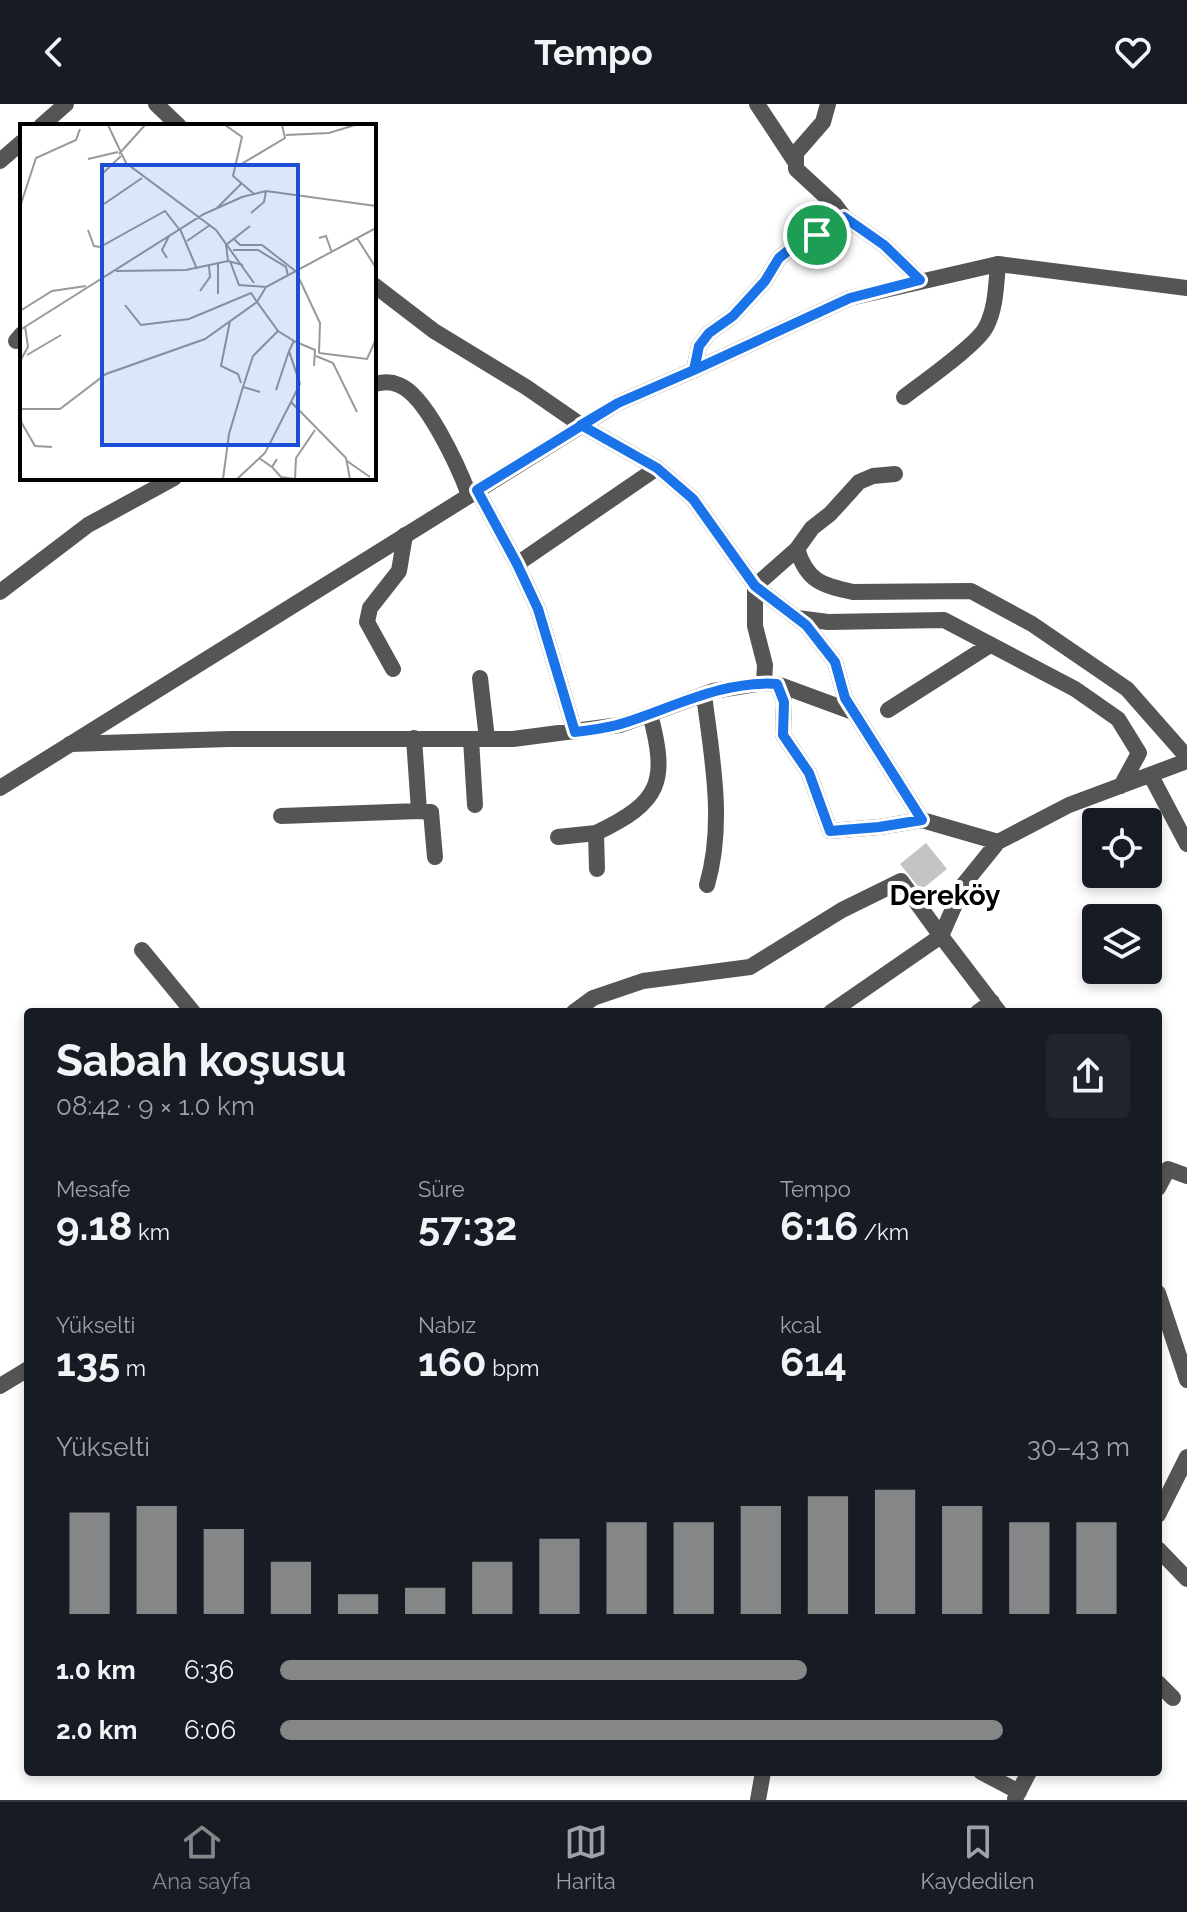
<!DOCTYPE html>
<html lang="tr">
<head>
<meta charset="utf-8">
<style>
  :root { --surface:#171b24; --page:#20242c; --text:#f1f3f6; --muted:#9ea1a6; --line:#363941; --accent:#858687 }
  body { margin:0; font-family:Raleway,sans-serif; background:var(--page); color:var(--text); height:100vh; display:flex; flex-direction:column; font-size:30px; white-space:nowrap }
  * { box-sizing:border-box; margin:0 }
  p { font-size:26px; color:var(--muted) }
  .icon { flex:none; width:44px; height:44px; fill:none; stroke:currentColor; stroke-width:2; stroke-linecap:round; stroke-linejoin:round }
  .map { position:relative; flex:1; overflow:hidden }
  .sheet { position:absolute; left:24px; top:904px; width:1138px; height:768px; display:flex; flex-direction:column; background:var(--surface); border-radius:8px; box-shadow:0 4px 12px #0003 }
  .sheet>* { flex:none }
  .controls { position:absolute; left:1082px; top:704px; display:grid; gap:16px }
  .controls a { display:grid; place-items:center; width:80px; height:80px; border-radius:8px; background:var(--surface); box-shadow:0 4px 12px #0003; font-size:40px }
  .pin { position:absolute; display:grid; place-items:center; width:68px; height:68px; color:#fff; margin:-34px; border:4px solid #fff; border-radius:50%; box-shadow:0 2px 8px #0007 }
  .round { display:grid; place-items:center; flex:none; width:84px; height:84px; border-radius:8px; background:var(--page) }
  .overview { display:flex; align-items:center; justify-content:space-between; height:136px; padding:0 32px }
  h1 { font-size:44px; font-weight:700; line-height:60px }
  .figures { display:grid; grid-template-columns:repeat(3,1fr); gap:12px; height:136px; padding:8px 32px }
  .figures div { display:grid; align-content:center }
  .figures b { font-size:40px; font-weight:700 }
  .figures small { font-size:22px; font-weight:400 }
  .figures p { font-size:22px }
  .chart { height:224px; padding:16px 32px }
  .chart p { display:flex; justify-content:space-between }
  .chart svg { width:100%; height:144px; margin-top:8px; stroke:var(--accent); stroke-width:6 }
  ul { padding:0 32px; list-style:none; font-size:26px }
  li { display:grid; grid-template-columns:128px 96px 1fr; align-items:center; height:60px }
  li i { height:20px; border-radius:10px; background:var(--accent) }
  header { display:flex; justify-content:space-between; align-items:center; height:104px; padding:0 32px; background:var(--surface); font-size:36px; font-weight:700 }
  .menu { display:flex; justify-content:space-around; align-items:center; height:112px; border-top:2px solid var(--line); background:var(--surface); font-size:22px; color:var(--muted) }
  .menu a { display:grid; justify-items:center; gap:4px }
  .menu .on { color:var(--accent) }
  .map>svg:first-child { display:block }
  .building { fill:#c4c4c4 }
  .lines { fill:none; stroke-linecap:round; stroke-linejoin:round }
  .minor { stroke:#555; stroke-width:16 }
  .tertiary { stroke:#555; stroke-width:16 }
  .route-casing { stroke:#fff; stroke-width:16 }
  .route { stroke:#1a73e8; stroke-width:10 }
  .labels { text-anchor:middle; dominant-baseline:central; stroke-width:8; stroke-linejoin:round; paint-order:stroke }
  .quarter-label { font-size:28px; font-weight:bold; fill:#000; stroke:#fff }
  .inset-road { fill:none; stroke:#999; stroke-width:2 }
  .view { fill:#1d4ed8; fill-opacity:0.15; stroke:#1d4ed8; stroke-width:4 }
  .inset-edge { fill:none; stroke:#000; stroke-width:4 }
</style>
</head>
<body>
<header><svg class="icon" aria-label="back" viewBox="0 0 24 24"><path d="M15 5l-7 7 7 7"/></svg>Tempo<svg class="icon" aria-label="heart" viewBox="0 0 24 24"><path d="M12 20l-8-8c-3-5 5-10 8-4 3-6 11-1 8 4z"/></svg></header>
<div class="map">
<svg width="1187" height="1696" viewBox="0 0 1187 1696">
  <rect width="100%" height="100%" fill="#fff"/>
  <path class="building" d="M926 739 947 765 921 786 900 760Z"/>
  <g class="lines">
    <path class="minor" d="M757 0 796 59
      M828 0 823 18 796 49V65L835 101 844 113 884 141 920 176
      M41 22 66 0
      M0 57 22 38
      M16 237 22 230
      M694 266 699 242 709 229 733 212 765 177 779 154 794 142 817 131 844 113
      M374 280C383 278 390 277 399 281 426 291 459 364 469 391
      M904 293C922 279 977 241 986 223 996 204 996 181 998 160
      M477 386 517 460 538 505 575 628
      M797 445C807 477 821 481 853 488L971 487 1032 520 1127 585 1187 653
      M517 460 657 364
      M0 488 88 421 174 374
      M797 514 828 518 944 516 1075 585 1118 615 1139 649 1121 682
      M393 565 367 518 370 504 399 467 405 431
      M480 574 487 635
      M764 579 765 561 755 522V482L797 445 812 424 830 410 859 378 873 372 895 370
      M777 580 784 598 783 631 809 669 830 727 879 723 922 716 998 738
      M704 591C712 654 725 719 707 781
      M888 606 990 541
      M414 634 419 707 431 708 435 753
      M471 635 475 701
      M70 640 229 635H513L620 621 713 587 764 579 777 580 853 608
      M1151 672 1187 740
      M281 712 419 707
      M558 733 596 729
      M597 765 596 729C661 698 668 678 650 610
      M941 832 964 780 998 738 1069 701 1187 657
      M142 846 193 908
      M574 908 593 894 643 877 750 863 842 806 901 777 941 832
      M831 908 941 832 999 908
      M978 908 992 898
      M1158 1084 1168 1065 1187 1072
      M1158 1189 1187 1276
      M0 1282 28 1265
      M1158 1411 1187 1353
      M1158 1445 1187 1475
      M1158 1579 1173 1594
      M981 1668 1019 1688
      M1015 1695 1029 1668"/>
    <path class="tertiary" d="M156 0 179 22
      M374 181 434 227 526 283 581 321 657 364 693 395 755 482 806 521 835 558 845 594 922 716
      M0 684 618 299 694 266 850 194 998 160 1187 184
      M758 1696 763 1668"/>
  </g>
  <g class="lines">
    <g class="route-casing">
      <path id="route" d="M817 131 794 142 779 154 765 177 733 212 709 229 699 242 694 266 618 299 477 386 517 460 538 505 575 628C591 626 609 624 624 619 674 603 724 576 777 580L784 598 783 631 809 669 830 727 879 723 922 716 845 594 835 558 806 521 755 482 693 395 657 364 581 321 618 299 694 266 850 194 920 176 884 141 844 113 817 131"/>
    </g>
    <use href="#route" class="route"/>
  </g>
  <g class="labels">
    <g class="quarter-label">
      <text x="945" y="791">Dereköy</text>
    </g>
  </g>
  <g transform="translate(20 20)">
    <rect width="356" height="356" fill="#fff"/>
    <path class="inset-road" d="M88 1 106 39 196 106 234 159M205 1 222 13 213 52 234 70M266 11 309 9 335 1M99 30 125 1M68 35 98 28M218 42 265 14 262 1M81 51 101 32M84 80 122 54M0 83 16 34 56 16 60 5M196 85 221 60M231 89 244 78 246 67M160 105 177 145M68 106 74 122 80 123 145 87 159 105M213 114 220 121H242L278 149M299 114 306 112 312 129M337 114 356 144M167 117 190 101M213 126H238L266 143 268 152M147 134 142 126 149 112M208 137 206 121 230 102M210 137 219 161 246 163M198 138V170M96 147 166 146 208 137 223 141M277 150 300 199 299 229M180 167 190 153 189 142M105 181 121 201 169 195 231 169 237 178 246 163 356 104M0 187 32 167 66 162M210 197 201 242 218 250 221 259M0 206 184 90 222 73 246 67 356 82M299 229 347 235 356 215M7 231 41 211M296 232 313 239 337 288M0 237 8 223 5 202M256 266 269 227M240 268 223 263 233 232 258 207 274 217M271 278 280 260 269 227 274 217 295 226 294 242M0 285H40L86 250 185 215 237 178 258 207M0 296 15 322 32 323M239 334 252 343 257 335M327 337 350 353M252 343 261 353 275 355 276 334 295 306M203 355 209 310 223 263M217 355 245 329 271 278 326 334 330 355"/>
    <path class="view" d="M82 41H278V321H82Z"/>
    <rect width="356" height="356" class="inset-edge"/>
  </g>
</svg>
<div class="controls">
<a><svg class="icon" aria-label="locate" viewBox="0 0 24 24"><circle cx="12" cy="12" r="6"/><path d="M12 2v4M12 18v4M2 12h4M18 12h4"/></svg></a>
<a><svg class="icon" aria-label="layers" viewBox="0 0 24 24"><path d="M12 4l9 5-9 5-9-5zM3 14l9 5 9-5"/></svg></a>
</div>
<div class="pin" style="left:817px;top:131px;background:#1e9e55"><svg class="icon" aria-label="arrive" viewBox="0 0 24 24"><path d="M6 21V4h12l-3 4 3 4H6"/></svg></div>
<section class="sheet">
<div class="overview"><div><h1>Sabah koşusu</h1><p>08:42 · 9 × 1.0 km</p></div><a class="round"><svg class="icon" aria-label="share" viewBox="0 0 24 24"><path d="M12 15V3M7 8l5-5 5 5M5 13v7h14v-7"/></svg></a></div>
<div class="figures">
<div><p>Mesafe</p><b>9.18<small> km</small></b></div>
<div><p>Süre</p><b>57:32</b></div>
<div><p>Tempo</p><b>6:16<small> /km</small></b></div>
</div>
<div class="figures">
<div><p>Yükselti</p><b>135<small> m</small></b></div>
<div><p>Nabız</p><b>160<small> bpm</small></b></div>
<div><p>kcal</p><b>614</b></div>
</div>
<div class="chart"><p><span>Yükselti</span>30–43 m</p>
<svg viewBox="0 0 160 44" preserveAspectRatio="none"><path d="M5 44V13M15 44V11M25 44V18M35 44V28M45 44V38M55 44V36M65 44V28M75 44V21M85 44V16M95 44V16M105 44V11M115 44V8M125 44V6M135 44V11M145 44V16M155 44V16"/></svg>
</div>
<ul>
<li><b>1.0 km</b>6:36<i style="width:62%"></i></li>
<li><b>2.0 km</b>6:06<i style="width:85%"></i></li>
</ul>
</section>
</div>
<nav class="menu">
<a class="on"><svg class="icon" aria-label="home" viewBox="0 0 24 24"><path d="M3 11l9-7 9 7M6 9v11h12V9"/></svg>Ana sayfa</a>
<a><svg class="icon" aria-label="map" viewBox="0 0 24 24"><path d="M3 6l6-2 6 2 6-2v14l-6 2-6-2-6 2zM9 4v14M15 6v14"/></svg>Harita</a>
<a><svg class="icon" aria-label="saved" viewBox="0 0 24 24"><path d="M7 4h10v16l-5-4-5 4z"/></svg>Kaydedilen</a>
</nav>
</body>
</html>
